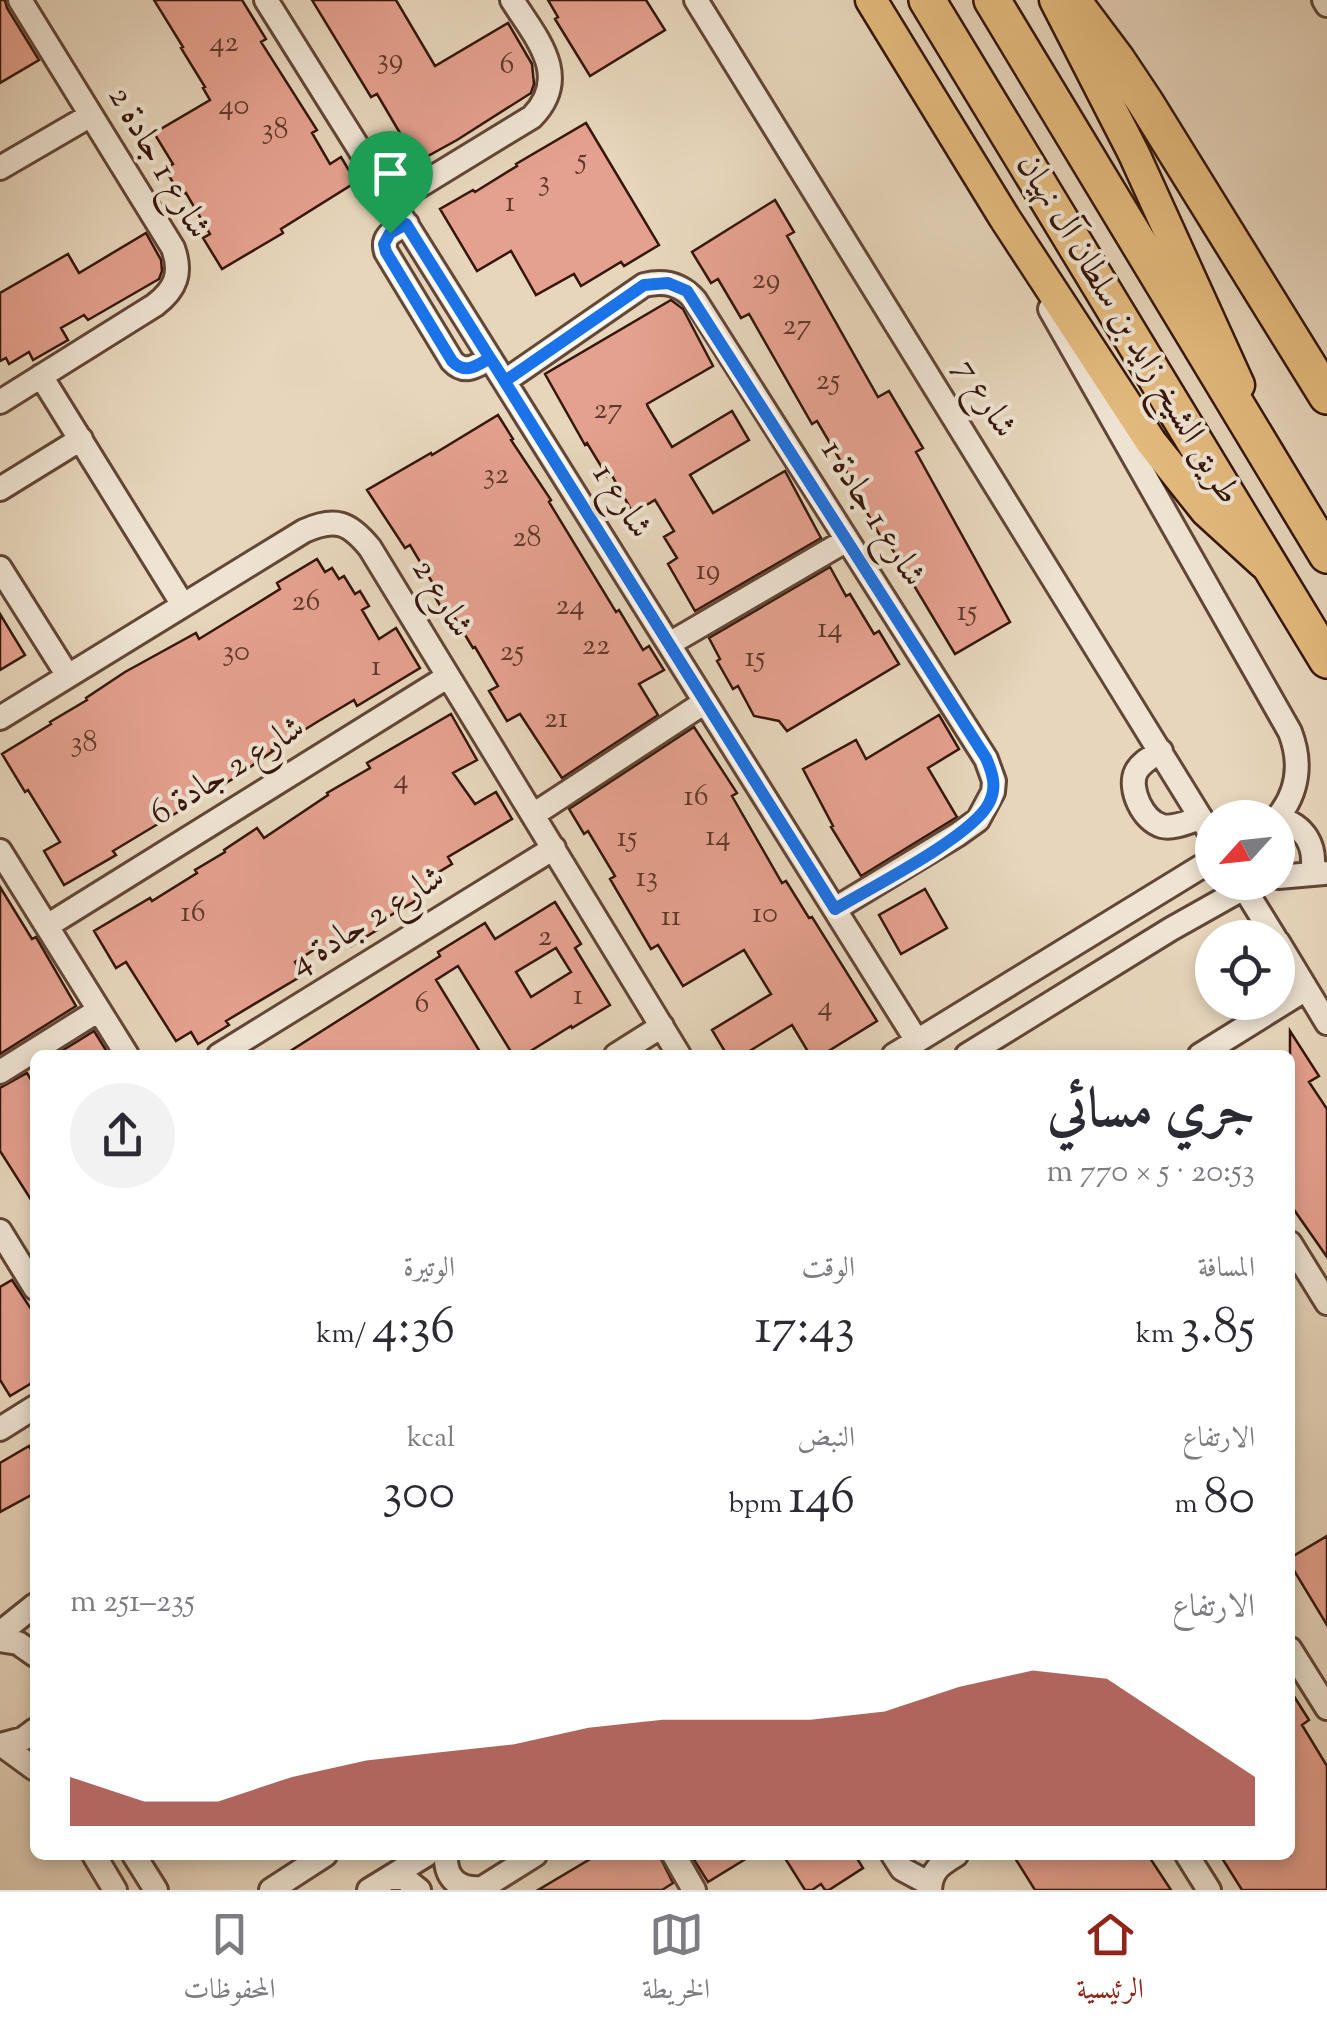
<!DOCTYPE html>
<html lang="ar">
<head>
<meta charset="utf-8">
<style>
  :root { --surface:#fff; --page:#f2f2f3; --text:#2b2b33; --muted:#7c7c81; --line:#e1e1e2; --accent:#8f2418 }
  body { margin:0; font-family:"Sorts Mill Goudy",Amiri,serif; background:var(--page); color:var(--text); direction:rtl; height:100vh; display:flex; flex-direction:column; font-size:38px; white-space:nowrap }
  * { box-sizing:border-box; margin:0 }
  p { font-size:32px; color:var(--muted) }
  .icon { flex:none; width:55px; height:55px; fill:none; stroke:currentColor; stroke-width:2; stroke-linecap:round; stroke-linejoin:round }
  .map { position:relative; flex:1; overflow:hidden; direction:ltr }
  .sheet { position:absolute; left:30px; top:1050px; width:1265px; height:810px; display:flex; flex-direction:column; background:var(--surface); border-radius:15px; box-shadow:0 5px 15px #0003; direction:rtl }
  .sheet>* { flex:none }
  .needle { width:65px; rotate:243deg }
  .controls { position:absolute; left:1195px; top:800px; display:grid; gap:20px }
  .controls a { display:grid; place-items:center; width:100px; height:100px; border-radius:50%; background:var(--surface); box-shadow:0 5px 15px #0003; font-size:50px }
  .pin { position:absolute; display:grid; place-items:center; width:85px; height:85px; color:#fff; margin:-102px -42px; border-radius:50% 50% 50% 0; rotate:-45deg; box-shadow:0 0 10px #0007 }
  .pin .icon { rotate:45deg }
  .round { display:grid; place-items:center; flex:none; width:105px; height:105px; border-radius:52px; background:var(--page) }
  .head { display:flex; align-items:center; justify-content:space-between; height:170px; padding:0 40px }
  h1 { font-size:55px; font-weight:600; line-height:75px }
  .stats { display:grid; grid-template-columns:repeat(3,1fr); gap:15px; height:170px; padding:10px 40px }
  .stats div { display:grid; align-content:center }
  .stats b { font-size:50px; font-weight:600 }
  .stats small { font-size:28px; font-weight:400 }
  .stats p { font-size:28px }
  .chart { height:280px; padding:20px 40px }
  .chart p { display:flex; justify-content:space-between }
  .chart svg { width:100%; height:180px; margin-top:10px; fill:var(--accent); opacity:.7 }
  .menu { display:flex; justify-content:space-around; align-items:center; height:140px; border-top:2px solid var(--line); background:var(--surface); font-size:28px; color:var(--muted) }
  .menu a { display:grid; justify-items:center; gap:5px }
  .menu .selected { color:var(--accent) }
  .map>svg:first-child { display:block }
  .building { fill:#e5a18f; stroke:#35160a; stroke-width:2.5; fill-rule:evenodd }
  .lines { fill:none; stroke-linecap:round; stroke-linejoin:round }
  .minor-casing { stroke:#624636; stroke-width:28 }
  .major-casing { stroke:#35160a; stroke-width:35 }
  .highway-casing { stroke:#35160a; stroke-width:40 }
  .minor { stroke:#efe4d3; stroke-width:22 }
  .major { stroke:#e4bb7e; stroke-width:30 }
  .highway { stroke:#e4bb7e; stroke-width:35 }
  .route-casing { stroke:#fff; stroke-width:20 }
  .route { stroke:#1a73e8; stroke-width:12 }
  .labels { text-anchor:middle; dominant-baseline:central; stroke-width:8; stroke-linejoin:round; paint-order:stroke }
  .number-label { font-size:30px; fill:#61392b }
  .street-label { font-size:35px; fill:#35160a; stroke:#efe4d3 }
</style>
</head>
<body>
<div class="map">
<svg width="1327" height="1890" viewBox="0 0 1327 1890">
  <rect width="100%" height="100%" fill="#e7d6bc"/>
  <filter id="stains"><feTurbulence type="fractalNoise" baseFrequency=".002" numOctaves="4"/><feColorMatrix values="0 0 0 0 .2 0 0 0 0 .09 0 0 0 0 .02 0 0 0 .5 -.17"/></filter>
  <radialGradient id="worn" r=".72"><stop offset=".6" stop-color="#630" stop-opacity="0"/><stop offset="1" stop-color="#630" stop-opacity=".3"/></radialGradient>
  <path class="building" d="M0 0H5L7 8 39 60 0 83Z
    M154 0H242L266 39 261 42 317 130 312 133 330 164 341 157 356 182 281 229 283 233 222 269 203 238 210 234 186 193 181 196 165 169 173 164 154 133 210 100 203 88 205 87 181 48 183 47Z
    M312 0H396L435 66 508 23 532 64 534 84 531 93 457 140 417 162 377 94 371 97Z
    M548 0H646L665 30 590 76 555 19 558 17Z
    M586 123 659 245 624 266 621 262 581 286 574 274 536 295 511 251 477 271 440 209 473 190 475 192 517 166 516 164Z
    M775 200 794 232 787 236 878 397 889 391 923 448 916 452 1010 622 955 654 885 537 882 539 857 495 860 494 817 421 812 424 749 314 741 318 718 279 711 283 692 252Z
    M146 233 161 260 162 271 159 279 88 320 84 315 61 328 68 340 33 360 29 352 9 364 6 358 0 361V293L68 254 79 273Z
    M671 300 683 309 713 366 647 404 648 407 672 447 732 411 749 440 690 475 713 513 785 471 821 538 695 611 668 564 677 558 664 537 674 531 655 500 633 513 611 474 607 476 587 443 585 445 545 374Z
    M498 415 513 439 511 440 551 500 549 502 616 612 619 610 643 650 649 646 664 670 639 684 658 715 562 778 520 714 507 721 489 691 498 686 475 647 473 648 453 615 448 619 431 590 435 587 410 545 405 548 367 490 431 453 432 455Z
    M317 559 325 572 332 568 339 579 344 576 355 594 360 591 369 606 362 610 379 639 396 628 420 668 357 706 354 700 317 722 272 750 273 751 236 777 113 851 116 855 64 885 44 851 60 842 28 790 25 792 2 754 51 724 50 722 87 700 86 698 125 672 196 633 199 639 243 612 280 589 277 583Z
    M830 567 846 596 850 594 874 634 879 631 899 664 787 731 779 721 754 716 738 686 733 689 717 661 720 659 709 638Z
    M0 614 25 655 0 670Z
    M451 714 477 760 453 773 475 804 496 792 512 819 448 857 452 864 439 872 444 881 441 886 374 925 377 930 351 946 347 940 325 954 320 946 295 962 303 975 226 1021 229 1025 198 1044 191 1032 176 1041 126 962 116 968 94 931 150 898 152 901 197 873 195 870 225 852 224 850 257 828 264 838 328 795 327 793 370 768 367 763Z
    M939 715 959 749 928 768 957 817 861 876 831 827 833 826 803 769 856 740 866 759Z
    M694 727 737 793 732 796 782 883 786 881 809 918 812 917 877 1021 822 1055H810L792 1025 743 1055H727L712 1030 771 994 744 950 683 986 658 945 651 949 610 879 615 876 588 831 584 834 569 809Z
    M0 887 32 939 36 937 76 1006 0 1054Z
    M925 889 947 928 901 954 879 915Z
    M555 902 581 944 575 948 610 1005 572 1028 571 1026 524 1055H513L458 966 436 980 482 1055H284L440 956 438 952 485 923 495 939ZM556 948 571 972 531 997 516 972Z
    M94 1031 109 1055H55L78 1041Z
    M1290 1031 1319 1076 1309 1082 1327 1109V1257L1290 1204Z
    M27 1073 35 1087V1206L0 1151V1088Z
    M12 1280 35 1315V1381L10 1396 0 1380V1287Z
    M29 1446 35 1457V1493L0 1512V1463Z
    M1327 1536V1625L1290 1564V1558Z
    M1290 1690 1309 1720 1302 1725 1327 1766V1890H1242L1220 1855H1290Z
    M597 1855H659L673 1883 662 1890H538Z
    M691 1855H752L708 1882Z
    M783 1855H855L863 1868 829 1890H825L821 1884 812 1890H805Z
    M1013 1855H1148L1171 1890H1035Z"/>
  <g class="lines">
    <g class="minor-casing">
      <path id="minor" d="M266 0 917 1041
        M696 0 1212 836
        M1324 0 1327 5
        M0 168 91 115
        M393 202 532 117C572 76 536 38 512 0
        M407 224C394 231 381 235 386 252L452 361C465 375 476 366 490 358
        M1050 309 1290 732C1302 763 1298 793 1277 818
        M41 376 183 605
        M505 381 644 285C665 280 681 284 695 300L986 759 994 781 993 792 978 820 957 835 835 909
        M0 402 155 305C176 289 182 273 173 248L20 0
        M0 489 81 439
        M0 568 68 676
        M669 644 847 540
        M0 718 304 531C335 517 349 522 370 548L679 1055
        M1161 751C1152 757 1141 762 1136 772 1128 789 1143 821 1162 826 1174 829 1190 821 1201 818
        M533 815 705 702
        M1278 818C1304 825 1317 845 1312 873
        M0 851 127 1055
        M1278 877 1324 873
        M1244 888 1275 938
        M47 926 447 677
        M1278 942 1327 1023
        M219 1055 554 848
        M616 1055 662 1026
        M894 1055 1212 860
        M967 1055 1171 929 1244 888 1258 882
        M1200 1055 1306 989
        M0 1072 99 1010
        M0 1231 35 1288
        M1290 1243 1327 1303
        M0 1429 35 1407
        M0 1633 35 1605
        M0 1640 18 1643 35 1655
        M1290 1649 1327 1708
        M0 1745 23 1739 35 1730
        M2 1745 35 1769
        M94 1855 115 1890
        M134 1855 156 1890
        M446 1855C445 1879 459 1890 482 1888
        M674 1855 694 1890
        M893 1855 902 1869 930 1884
        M1187 1855 1209 1890
        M389 1878H404L419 1890
        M271 1890 325 1855
        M369 1890 426 1855
        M479 1890 535 1855
        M930 1890C931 1870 941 1864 956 1855"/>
    </g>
    <g class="major-casing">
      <path id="major" d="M871 0 1004 217 1151 442 1206 511 1263 563
        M1055 0 1134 154 1239 385"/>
    </g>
    <g class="highway-casing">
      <path id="highway" d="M927 0 1327 660
        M992 0 1327 555
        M1072 0 1117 60 1145 102 1327 396"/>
    </g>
    <use href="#minor" class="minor"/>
    <use href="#major" class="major"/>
    <use href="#highway" class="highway"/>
  </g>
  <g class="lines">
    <g class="route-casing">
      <path id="route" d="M390 233 406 224C549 452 692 681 835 909 870 888 973 836 989 803 997 788 993 774 986 758L687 291 668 283 644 285 505 381 490 358C476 366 465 375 452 361L386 252 384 244 390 233"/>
    </g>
    <use href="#route" class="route"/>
  </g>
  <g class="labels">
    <g class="number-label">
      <text x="224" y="43">42</text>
      <text x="390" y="60">39</text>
      <text x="507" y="65">6</text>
      <text x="234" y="106">40</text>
      <text x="275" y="130">38</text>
      <text x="582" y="160">5</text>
      <text x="544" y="182">3</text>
      <text x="510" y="203">1</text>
      <text x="766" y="280">29</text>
      <text x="797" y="326">27</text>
      <text x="828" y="381">25</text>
      <text x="608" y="410">27</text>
      <text x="496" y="475">32</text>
      <text x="527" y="538">28</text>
      <text x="708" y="571">19</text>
      <text x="306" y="602">26</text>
      <text x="570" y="606">24</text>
      <text x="967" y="612">15</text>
      <text x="830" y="629">14</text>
      <text x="596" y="646">22</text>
      <text x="236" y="652">30</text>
      <text x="512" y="652">25</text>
      <text x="755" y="658">15</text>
      <text x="376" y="667">1</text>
      <text x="556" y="719">21</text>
      <text x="84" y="743">38</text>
      <text x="401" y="780">4</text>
      <text x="696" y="797">16</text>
      <text x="718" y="837">14</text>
      <text x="627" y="838">15</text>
      <text x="647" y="878">13</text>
      <text x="193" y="913">16</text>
      <text x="765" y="914">10</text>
      <text x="671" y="917">11</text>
      <text x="545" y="937">2</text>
      <text x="578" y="996">1</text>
      <text x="422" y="1004">6</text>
      <text x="825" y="1007">4</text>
    </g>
    <g class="street-label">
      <text transform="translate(158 163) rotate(60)">شارع 1 جادة 2</text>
      <text transform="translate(1127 330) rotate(59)">طريق الشيخ زايد بن سلطان آل نهيان</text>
      <text transform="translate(984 399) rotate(58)">شارع 7</text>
      <text transform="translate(621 502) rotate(58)">شارع 1</text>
      <text transform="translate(872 514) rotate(58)">شارع 1 جادة 1</text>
      <text transform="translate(441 599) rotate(59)">شارع 2</text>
      <text transform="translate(228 772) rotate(-32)">شارع 2 جادة 6</text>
      <text transform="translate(368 922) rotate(-32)">شارع 2 جادة 4</text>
    </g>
  </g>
  <rect width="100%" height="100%" filter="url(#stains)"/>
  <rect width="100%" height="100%" fill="url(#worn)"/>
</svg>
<div class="controls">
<a><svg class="needle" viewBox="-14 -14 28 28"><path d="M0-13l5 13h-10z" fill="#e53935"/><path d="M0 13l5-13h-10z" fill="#7c7c81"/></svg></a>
<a><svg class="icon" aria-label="locate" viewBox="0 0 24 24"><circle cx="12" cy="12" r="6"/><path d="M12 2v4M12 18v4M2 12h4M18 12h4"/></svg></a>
</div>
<div class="pin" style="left:390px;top:233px;background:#1e9e55"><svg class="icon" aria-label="arrive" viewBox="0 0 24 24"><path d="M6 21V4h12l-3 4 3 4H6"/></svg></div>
<section class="sheet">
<div class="head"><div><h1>جري مسائي</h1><p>20:53 · 5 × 770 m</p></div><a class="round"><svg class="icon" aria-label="share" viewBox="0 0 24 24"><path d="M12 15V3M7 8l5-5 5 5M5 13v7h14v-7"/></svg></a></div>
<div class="stats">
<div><p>المسافة</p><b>3.85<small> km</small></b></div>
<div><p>الوقت</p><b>17:43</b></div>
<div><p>الوتيرة</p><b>4:36<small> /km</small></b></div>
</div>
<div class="stats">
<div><p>الارتفاع</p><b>80<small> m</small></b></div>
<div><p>النبض</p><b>146<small> bpm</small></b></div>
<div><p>kcal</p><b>300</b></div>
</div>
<div class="chart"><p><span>الارتفاع</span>235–251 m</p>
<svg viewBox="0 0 160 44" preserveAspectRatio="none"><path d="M0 44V32L10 38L20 38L30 32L40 28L50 26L60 24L70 20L80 18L90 18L100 18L110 16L120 10L130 6L140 8L150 20L160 32V44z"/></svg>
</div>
</section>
</div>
<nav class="menu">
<a class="selected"><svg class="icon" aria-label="home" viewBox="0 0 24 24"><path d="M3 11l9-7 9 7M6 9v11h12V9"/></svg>الرئيسية</a>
<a><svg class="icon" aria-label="map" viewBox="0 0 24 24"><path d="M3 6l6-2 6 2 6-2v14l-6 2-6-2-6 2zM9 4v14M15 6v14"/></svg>الخريطة</a>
<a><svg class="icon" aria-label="saved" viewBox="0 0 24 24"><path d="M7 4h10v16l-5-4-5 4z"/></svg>المحفوظات</a>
</nav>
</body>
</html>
